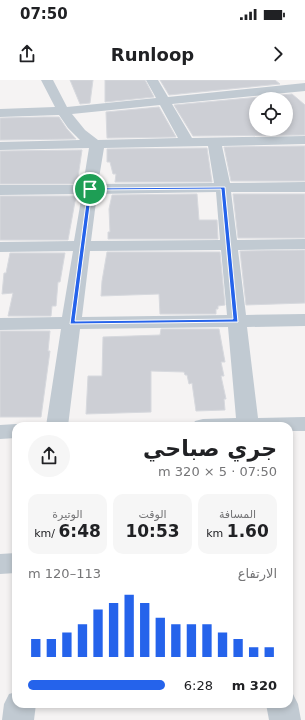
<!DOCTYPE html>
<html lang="ar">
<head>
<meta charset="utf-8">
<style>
  :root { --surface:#fff; --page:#f6f6f6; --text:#202124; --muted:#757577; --accent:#2563eb }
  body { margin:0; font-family:"DejaVu Sans","Noto Sans Arabic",sans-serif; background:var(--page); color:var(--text); direction:rtl; height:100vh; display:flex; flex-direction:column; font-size:15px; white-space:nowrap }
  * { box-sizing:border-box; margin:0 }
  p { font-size:13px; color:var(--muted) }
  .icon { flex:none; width:22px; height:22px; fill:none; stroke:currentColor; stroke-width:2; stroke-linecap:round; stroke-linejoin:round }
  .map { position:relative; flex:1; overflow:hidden; direction:ltr }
  .side { position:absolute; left:12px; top:342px; width:281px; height:286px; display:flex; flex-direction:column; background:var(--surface); border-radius:12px; box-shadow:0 2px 6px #0003; direction:rtl }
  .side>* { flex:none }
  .controls { position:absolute; left:249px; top:12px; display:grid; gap:8px }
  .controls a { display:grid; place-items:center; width:44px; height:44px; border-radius:50%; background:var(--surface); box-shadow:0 2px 6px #0003; font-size:20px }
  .pin { position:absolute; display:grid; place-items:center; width:34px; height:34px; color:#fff; margin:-17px; border:2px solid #fff; border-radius:50%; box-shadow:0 1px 4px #0007 }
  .round { display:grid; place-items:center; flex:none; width:42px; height:42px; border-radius:21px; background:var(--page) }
  .head { display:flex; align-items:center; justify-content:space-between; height:68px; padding:0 16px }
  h1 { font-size:22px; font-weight:800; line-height:30px }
  .stats { display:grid; grid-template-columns:repeat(3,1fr); gap:6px; height:68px; padding:4px 16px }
  .stats div { display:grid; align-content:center; border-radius:10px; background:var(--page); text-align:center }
  .stats b { font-size:17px; font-weight:800 }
  .stats small { font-size:11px; font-weight:400 }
  .stats p { font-size:11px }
  .chart { height:112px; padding:8px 16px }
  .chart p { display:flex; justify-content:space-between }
  .chart svg { width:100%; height:72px; margin-top:4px; stroke:var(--accent); stroke-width:6 }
  ul { padding:0 16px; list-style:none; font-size:13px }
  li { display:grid; grid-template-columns:64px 48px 1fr; align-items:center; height:30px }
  li i { height:10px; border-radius:5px; background:var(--accent) }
  .status { display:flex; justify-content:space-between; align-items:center; height:28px; padding:0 20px; background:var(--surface); direction:ltr }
  .status svg { height:11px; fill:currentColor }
  header { display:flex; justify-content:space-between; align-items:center; height:52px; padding:0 16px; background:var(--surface); font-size:18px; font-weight:800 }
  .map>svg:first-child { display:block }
  .building { fill:#cdcfd5; stroke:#d7d9de; fill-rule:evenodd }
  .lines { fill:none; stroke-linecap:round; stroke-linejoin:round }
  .minor { fill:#c1cad2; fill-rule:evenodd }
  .route { fill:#2563eb; stroke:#fff; fill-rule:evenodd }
</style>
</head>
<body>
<div class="status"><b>07:50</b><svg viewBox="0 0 49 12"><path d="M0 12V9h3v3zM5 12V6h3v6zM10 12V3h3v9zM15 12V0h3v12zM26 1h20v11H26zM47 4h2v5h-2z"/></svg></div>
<header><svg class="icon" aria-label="forward" viewBox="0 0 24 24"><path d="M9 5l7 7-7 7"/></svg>Runloop<svg class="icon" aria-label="share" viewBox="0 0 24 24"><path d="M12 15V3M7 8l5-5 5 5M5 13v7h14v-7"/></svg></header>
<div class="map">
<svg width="305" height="640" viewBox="0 0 305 640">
  <rect width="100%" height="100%" fill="#f5f3f3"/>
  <path class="building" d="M70 0H93L90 23 80 24Z
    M105 0H145L154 17 105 22Z
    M160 0H275L280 4 169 15Z
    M292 14 305 25V55L193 56 174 25ZM256 19H286V49H256Z
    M159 27 176 57 107 58 106 32Z
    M44 37H59L67 49 76 59 0 60V38Z
    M305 66V101H231L224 67Z
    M207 68 212 102H115L116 94H113L110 82H107V69Z
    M82 70 77 104H0V71Z
    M197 114 199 140H217L218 159H108V152H110L109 129 112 115Z
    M233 114H305V158H238Z
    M0 116H76L68 160H0Z
    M305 170V223L246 225 240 171Z
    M107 172H220L225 225 218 226V229H216V234H160L159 214 101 216 102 201Z
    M10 173H65L60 202H58L56 226H52L51 236H8L13 213 2 214 4 193H6Z
    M161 249H219L225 282H221L224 296H221L226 319H224L225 330 196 331 192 303 189 304 187 295H185L184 292 151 291V332L86 334 88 296H102L103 257 160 255Z
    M0 251H50L48 271H50L41 337H0Z"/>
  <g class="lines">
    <path class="minor" d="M41 0H53L67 27 156 18 146 0H158L168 17 305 3V11L172 24 192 58 305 56V64L222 66 230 103 305 102V112H231L237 160 305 159V169L238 170 246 235 305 234V246L247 247 258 338 305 337V351H289V346H192L195 341 203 339 236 338 228 247 80 249 68 346H46L61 249 0 250V238L62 237 73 171 0 172V162L74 161 82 114 0 115V105H83L89 68 0 70V62L80 60 68 48 59 35 0 37V29L55 27ZM160 25 178 58 98 60 85 50 72 34ZM208 66 214 103 98 104 104 68ZM216 112 220 160 91 161 97 114ZM221 170 227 235 82 237 90 171Z
      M16 344 24 346H16V358L0 359V345Z
      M16 473V493L0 494V474Z
      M16 612V624H36L34 640H2L4 624 9 614Z
      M289 613 293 614 298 624 301 640H269L266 624H289Z"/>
  </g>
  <path class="route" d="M225 107 238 242 70 244 88 108ZM221 109 233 239 75 241 92 110Z"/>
</svg>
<div class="controls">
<a><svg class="icon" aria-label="locate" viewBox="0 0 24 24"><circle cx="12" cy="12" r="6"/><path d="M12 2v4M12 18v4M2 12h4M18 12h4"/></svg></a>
</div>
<div class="pin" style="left:90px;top:109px;background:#1e9e55"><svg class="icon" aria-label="arrive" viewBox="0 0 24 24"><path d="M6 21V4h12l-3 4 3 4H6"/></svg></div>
<section class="side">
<div class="head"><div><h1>جري صباحي</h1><p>07:50 · 5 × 320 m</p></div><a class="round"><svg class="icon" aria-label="share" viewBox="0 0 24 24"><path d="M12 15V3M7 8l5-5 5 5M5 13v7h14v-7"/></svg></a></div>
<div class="stats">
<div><p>المسافة</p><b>1.60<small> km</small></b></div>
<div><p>الوقت</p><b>10:53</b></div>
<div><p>الوتيرة</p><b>6:48<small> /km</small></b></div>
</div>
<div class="chart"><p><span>الارتفاع</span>113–120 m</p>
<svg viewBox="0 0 160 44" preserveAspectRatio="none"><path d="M5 44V33M15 44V33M25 44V29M35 44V24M45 44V15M55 44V11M65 44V6M75 44V11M85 44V20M95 44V24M105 44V24M115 44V24M125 44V29M135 44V33M145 44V38M155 44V38"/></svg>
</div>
<ul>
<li><b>320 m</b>6:28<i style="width:100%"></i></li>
</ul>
</section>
</div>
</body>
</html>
